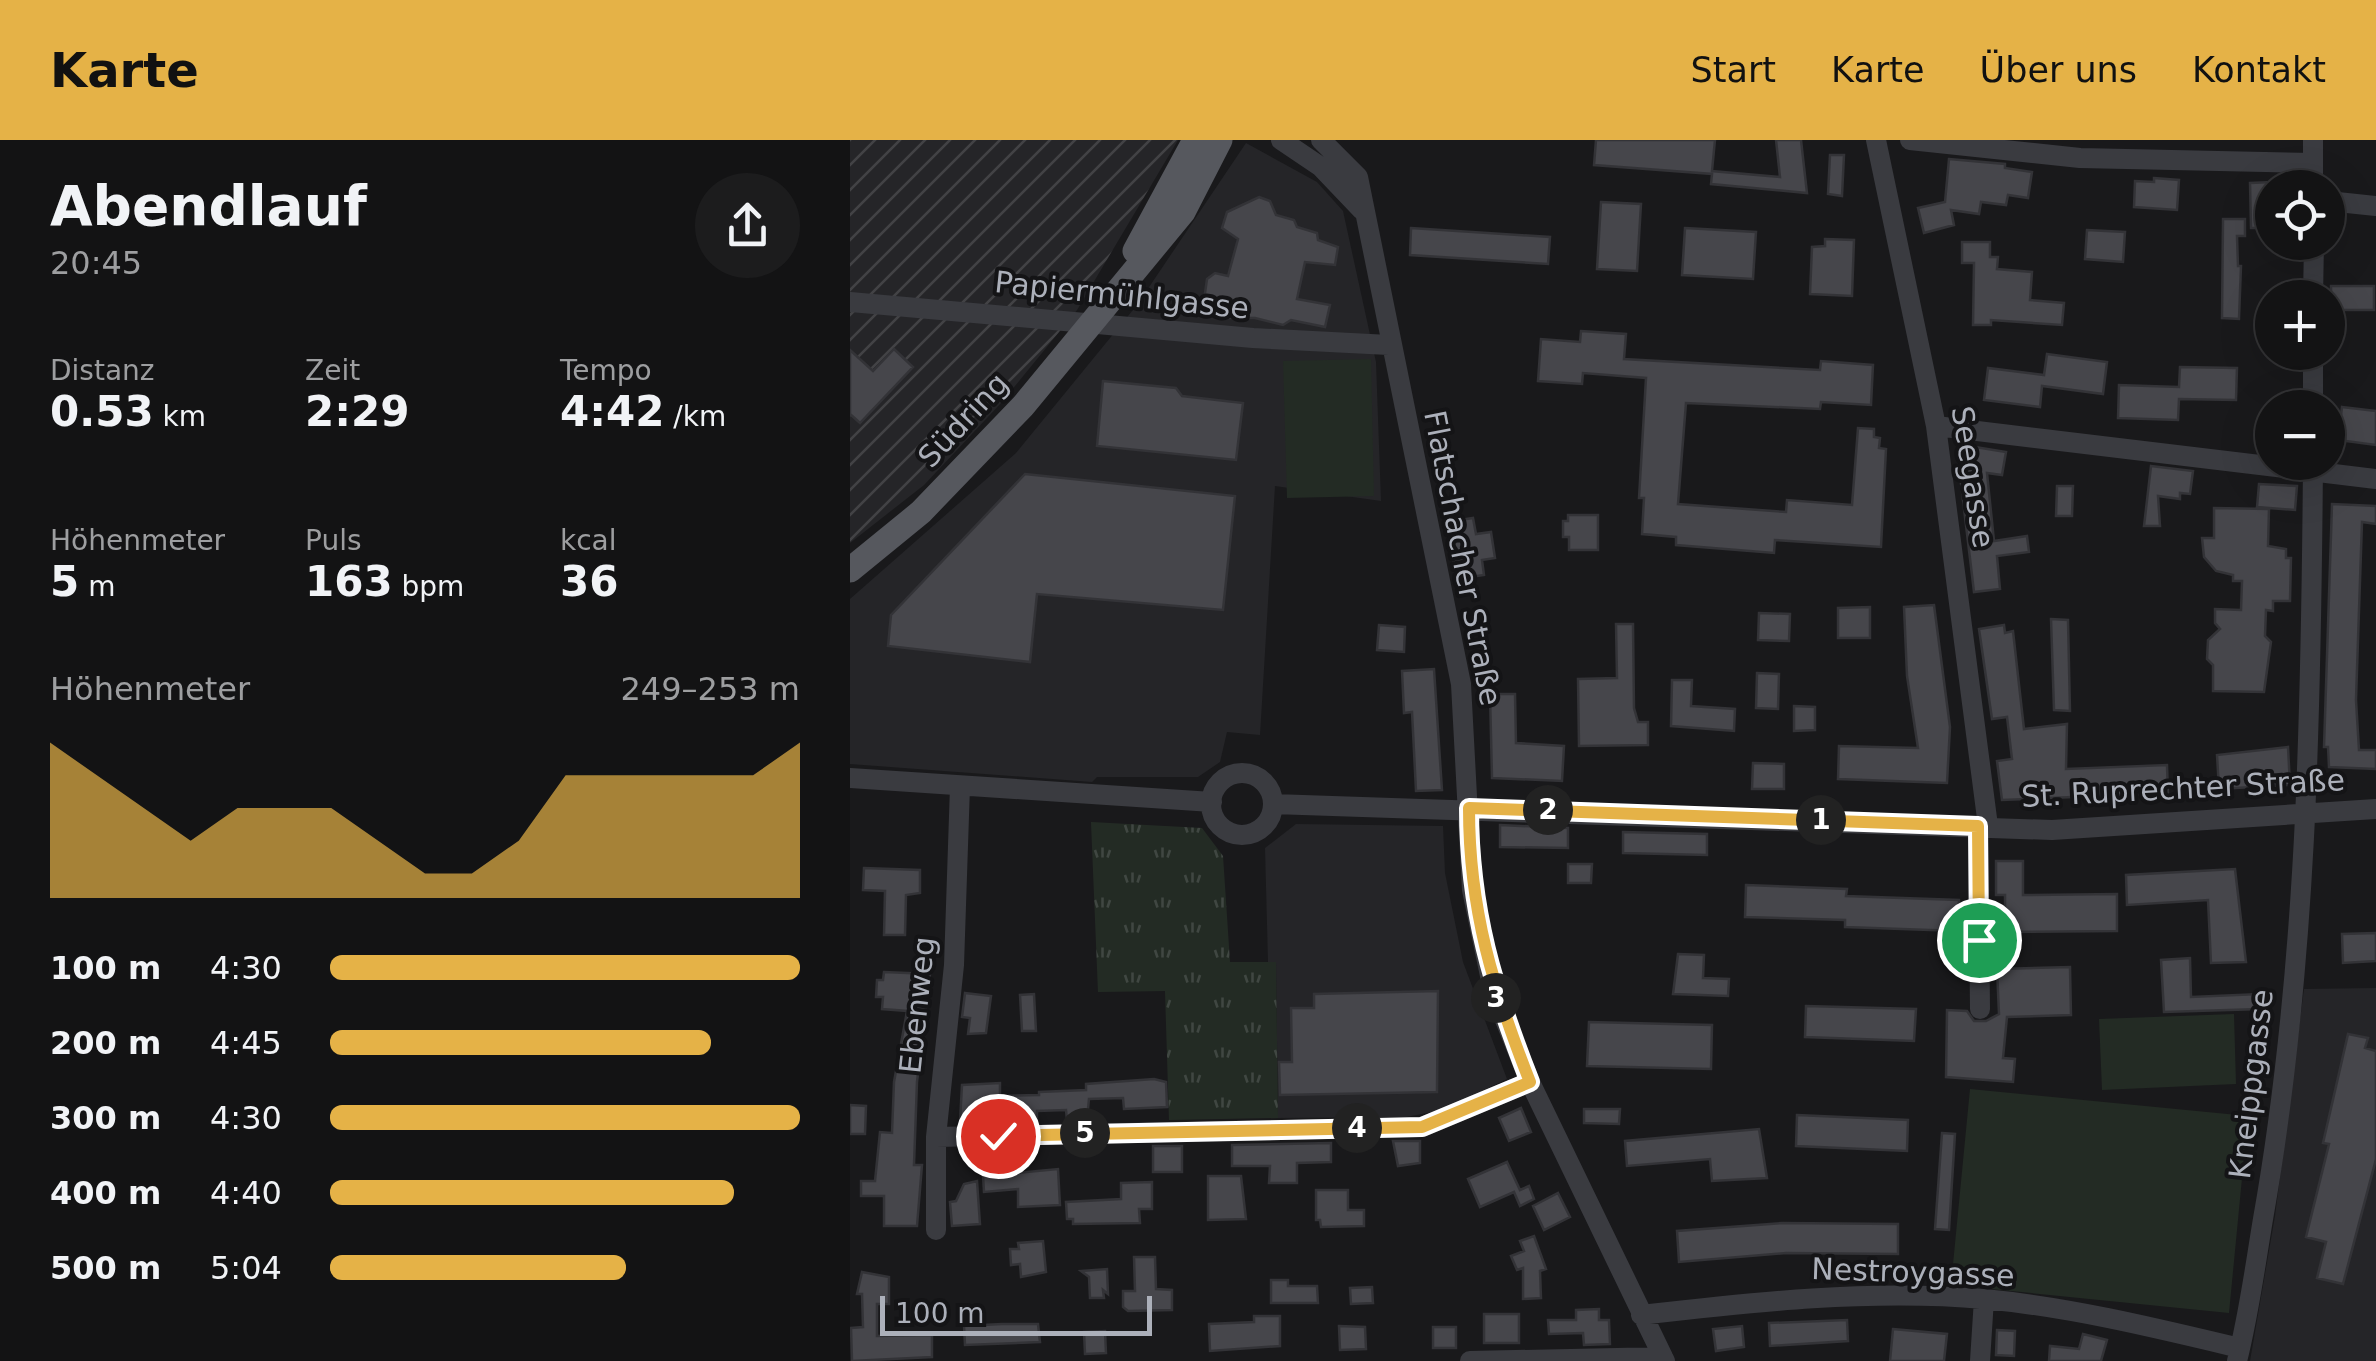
<!DOCTYPE html>
<html lang="de">
<head>
<meta charset="utf-8">
<style>
  :root { --surface:#131314; --page:#1c1c1d; --text:#f1f3f6; --muted:#9d9ea0; --line:#323234; --accent:#e5b247 }
  body { margin:0; font-family:"DejaVu Sans",sans-serif; background:var(--page); color:var(--text); height:100vh; display:flex; flex-direction:column; font-size:38px; white-space:nowrap }
  * { box-sizing:border-box; margin:0 }
  p { font-size:32px; color:var(--muted) }
  .icon { flex:none; width:55px; height:55px; fill:none; stroke:currentColor; stroke-width:2; stroke-linecap:round; stroke-linejoin:round }
  .map { position:relative; flex:1; overflow:hidden }
  .sheet { display:flex; flex-direction:column; background:var(--surface); width:850px }
  .sheet>* { flex:none }
  .tools { position:absolute; left:1405px; top:30px; display:grid; gap:20px }
  .tools a { display:grid; place-items:center; width:90px; height:90px; border-radius:50%; background:var(--surface); box-shadow:0 10px 40px #0002,0 0 0 2px var(--line); font-size:50px }
  .scale { position:absolute; left:30px; bottom:25px; width:272px; box-sizing:border-box; padding-left:10px; border:5px solid #acb0ba; border-top:0; font-size:28px; line-height:35px; white-space:nowrap; color:#acb0ba; -webkit-text-stroke:8px #141416; paint-order:stroke }
  .pin { position:absolute; display:grid; place-items:center; width:85px; height:85px; color:#fff; margin:-42px; border:5px solid #fff; border-radius:50%; box-shadow:0 2px 10px #0007 }
  .km { position:absolute; width:50px; height:50px; margin:-25px; border-radius:50%; background:#222; color:#fff; font-size:28px; line-height:50px; text-align:center }
  .round { display:grid; place-items:center; flex:none; width:105px; height:105px; border-radius:52px; background:var(--page) }
  .headline { display:flex; align-items:center; justify-content:space-between; height:170px; padding:0 50px }
  h1 { font-size:55px; font-weight:800; line-height:75px }
  .metrics { display:grid; grid-template-columns:repeat(3,1fr); gap:15px; height:170px; padding:10px 50px }
  .metrics div { display:grid; align-content:center }
  .metrics b { font-size:42px; font-weight:800 }
  .metrics small { font-size:28px; font-weight:400 }
  .metrics p { font-size:28px }
  .chart { height:280px; padding:20px 50px }
  .chart p { display:flex; justify-content:space-between }
  .chart svg { width:100%; height:180px; margin-top:10px; fill:var(--accent); opacity:.7 }
  ul { padding:0 50px; list-style:none; font-size:32px }
  li { display:grid; grid-template-columns:160px 120px 1fr; align-items:center; height:75px }
  li i { height:25px; border-radius:12px; background:var(--accent) }
  header { display:flex; align-items:center; gap:60px; box-sizing:border-box; height:140px; padding:0 50px; background:var(--accent); color:#111 }
  header strong { font-size:48px }
  nav { display:flex; gap:55px; margin-inline-start:auto; font-size:35px }
  main { display:flex; flex:1; min-height:0 }
  .map>svg:first-child { display:block }
  .built { fill:#252528 }
  .industrial { fill:url(#industrial-furrows) }
  .grass { fill:url(#grass-tufts) }
  .pitch { fill:#232b24 }
  .building { fill:#46464b; stroke:#333337; stroke-width:2.5 }
  .lines { fill:none; stroke-linecap:round; stroke-linejoin:round }
  .minor { stroke:#3a3b40; stroke-width:20 }
  .major { stroke:#56585e; stroke-width:25 }
  .route-casing { stroke:#fff; stroke-width:20 }
  .route { stroke:#e5b247; stroke-width:12 }
  .labels { text-anchor:middle; dominant-baseline:central; stroke-width:8; stroke-linejoin:round; paint-order:stroke }
  .street-label { font-size:30px; fill:#acb0ba; stroke:#141416 }
</style>
</head>
<body>
<header>
<strong>Karte</strong>
<nav><a>Start</a><a>Karte</a><a>Über uns</a><a>Kontakt</a></nav>
</header>
<main>
<section class="sheet">
<div class="headline"><div><h1>Abendlauf</h1><p>20:45</p></div><a class="round"><svg class="icon" aria-label="share" viewBox="0 0 24 24"><path d="M12 15V3M7 8l5-5 5 5M5 13v7h14v-7"/></svg></a></div>
<div class="metrics">
<div><p>Distanz</p><b>0.53<small> km</small></b></div>
<div><p>Zeit</p><b>2:29</b></div>
<div><p>Tempo</p><b>4:42<small> /km</small></b></div>
</div>
<div class="metrics">
<div><p>Höhenmeter</p><b>5<small> m</small></b></div>
<div><p>Puls</p><b>163<small> bpm</small></b></div>
<div><p>kcal</p><b>36</b></div>
</div>
<div class="chart"><p><span>Höhenmeter</span>249–253 m</p>
<svg viewBox="0 0 160 44" preserveAspectRatio="none"><path d="M0 44V6L10 14L20 22L30 30L40 22L50 22L60 22L70 30L80 38L90 38L100 30L110 14L120 14L130 14L140 14L150 14L160 6V44z"/></svg>
</div>
<ul>
<li><b>100 m</b>4:30<i style="width:100%"></i></li>
<li><b>200 m</b>4:45<i style="width:81%"></i></li>
<li><b>300 m</b>4:30<i style="width:100%"></i></li>
<li><b>400 m</b>4:40<i style="width:86%"></i></li>
<li><b>500 m</b>5:04<i style="width:63%"></i></li>
</ul>
</section>
<div class="map">
<svg width="1526" height="1221" viewBox="0 0 1526 1221">
  <defs>
    <pattern id="industrial-furrows" width="10" height="10" patternUnits="userSpaceOnUse" patternTransform="scale(2.5)"><rect width="10" height="10" fill="#252528"/><path d="M-1 1l2-2M0 10L10 0M9 11l2-2" fill="none" stroke="#424245"/></pattern>
    <pattern id="grass-tufts" width="24" height="20" patternUnits="userSpaceOnUse" patternTransform="scale(2.5)"><rect width="24" height="20" fill="#232b24"/><path d="M3 7l-1-3M5 7V3M7 7l1-3M15 17l-1-3M17 17v-4M19 17l1-3" fill="none" stroke="#404742"/></pattern>
  </defs>
  <rect width="100%" height="100%" fill="#19191b"/>
  <path class="built" d="M396 3 467 42 493 71 526 222 531 361 425 346 410 595 377 592 370 622 348 637H247L242 642 0 624V459L166 313 287 165Z
    M446 684 593 686 595 733 613 822 657 939 593 970 556 977 428 978 426 823 418 822 415 708Z
    M1526 848V1221H1400L1425 1076 1454 849Z"/>
  <path class="industrial" d="M0 0H328L227 170 151 263 74 345 0 403Z"/>
  <path class="grass" d="M241 682 352 688 373 716 380 822H426L428 978 319 980 315 851 248 852Z"/>
  <path class="pitch" d="M521 219 524 356 437 358 433 221Z
    M1384 874 1386 944 1252 950 1249 879Z
    M1120 949 1398 976 1379 1173 1101 1145Z"/>
  <path class="building" d="M746 0H865L862 31 930 37 926 0H951L957 53 861 44 862 34 744 25Z
    M980 15H994L992 56 978 54Z
    M1099 19 1155 24V28L1182 32 1178 58 1158 55 1156 65 1131 62 1129 74 1101 70 1104 85 1074 93 1068 68 1095 62Z
    M1304 38 1329 40 1327 70 1284 67 1285 41 1304 42Z
    M1422 42V88H1401L1400 43Z
    M409 57 420 61 426 75 444 80 447 87 467 93 468 100 488 107 485 125 455 122 447 159 480 165 475 187 441 180 433 185 405 178H373L358 175 353 167 357 139 365 133 378 136 388 99 372 88 377 72Z
    M751 62 791 64 787 131 747 129Z
    M1373 79H1395V96H1387L1388 126H1391L1389 179 1372 178Z
    M561 88 700 97 698 124 560 115Z
    M835 88 906 92 903 139 832 135Z
    M1237 90 1275 92 1273 122 1235 119Z
    M975 99 1004 100 1002 156 960 154 962 107 975 106Z
    M1112 102H1140V117H1148L1147 129 1182 132 1180 160 1214 163 1212 185 1141 180V185H1123L1124 123H1112Z
    M1481 146H1524V170H1481Z
    M731 191 776 194 774 219 970 230 971 221 1023 225 1021 265 971 262 970 269 836 263 828 364 936 372 937 360 1002 365 1008 288 1024 289V297L1030 298 1029 308 1036 309 1031 407 925 400 924 413 826 405V397L792 394 794 358H789L796 238 733 233 732 244 688 241 691 199 730 202Z
    M44 209 63 227 10 283 0 274V210L23 231Z
    M1197 214 1257 222 1253 254 1192 246 1190 267 1134 260 1138 228 1194 235Z
    M1330 227 1387 228 1386 260 1329 259 1328 280 1268 278 1269 245 1329 247Z
    M253 241 326 248 332 256 393 263 386 320 247 306Z
    M1492 267 1526 271V305L1488 300Z
    M1113 305 1156 312 1152 335 1137 333 1144 401 1177 396 1179 412 1147 416 1150 449 1124 452 1107 310Z
    M1301 326 1343 331 1340 354 1330 353V359L1308 356 1310 386H1294Z
    M175 334 385 356 373 470 187 454 180 522 38 506 41 475Z
    M1409 344 1447 346 1445 370 1407 367Z
    M1207 346H1223L1222 376H1206Z
    M1482 364 1526 366V384L1512 382 1506 560 1509 610H1526V629L1479 627 1478 607H1474Z
    M1364 368 1419 369 1418 406 1436 409V418H1441L1440 461H1423V471L1416 470 1415 496 1421 502 1414 552 1363 551V525L1357 519 1358 500 1370 489 1365 483V469L1391 470 1392 441H1383V435L1366 431 1354 417 1352 398H1364Z
    M718 375H748V410H719V397H713V381H718Z
    M623 378 626 394 641 392 645 418 632 420 634 435 606 439 597 382Z
    M1084 465 1100 587 1097 643 988 639 989 606 1068 608 1057 536 1054 467Z
    M1020 467V498H988V468Z
    M909 473 940 474 939 501 908 500Z
    M1201 479 1218 480 1220 571 1204 570Z
    M766 484H783L784 568 788 582H798V605L729 606 728 539 767 538Z
    M529 485 555 487 554 512 527 510Z
    M1154 485 1155 493 1163 491 1174 589 1217 584 1216 629 1317 625 1318 653 1152 660 1147 621 1162 619 1157 577 1142 579 1129 489Z
    M584 529 592 650 566 651 562 572 554 573 552 531Z
    M907 533 929 534 928 569 906 568Z
    M822 540H842L841 566 885 569 884 591 821 586Z
    M640 554H665L666 603 714 606 712 641 642 638Z
    M944 566 965 567V590L944 591Z
    M1438 607 1440 645 1369 649 1367 615Z
    M903 623 934 624V649H902Z
    M650 685 718 688V708L650 707Z
    M773 692 857 694V715L773 713Z
    M1146 721H1173V755L1267 754V791L1155 792V755H1146Z
    M718 724H742L741 743H718Z
    M14 728 70 730V753L56 755 55 795H34L35 751 13 750Z
    M1385 729 1396 822 1361 823 1358 760 1277 765 1276 735Z
    M896 745 997 749 996 756 1109 760 1108 791 995 787V780L895 777Z
    M1526 793V821L1493 823 1492 794Z
    M828 814 854 815 853 838 879 839 878 856 823 854Z
    M1340 818 1341 857 1410 854 1411 869 1314 872 1311 820Z
    M1220 827 1221 875 1157 877 1153 918 1165 919 1163 942 1096 937 1097 870 1117 871 1124 881H1136L1149 874 1147 829Z
    M34 832 80 834 67 942 64 1025H72L67 1086H34V1056H11V1041H25L30 992 42 993 44 942 57 871 32 869 33 857H26L27 840H33Z
    M588 851 587 952 430 955 429 922H442L441 868H464V854Z
    M115 853 141 856 136 893 118 894 120 878 112 877Z
    M184 854 186 891H172L170 855Z
    M956 866 1066 869 1064 901 955 897Z
    M739 882 862 885 861 929 737 926Z
    M1498 894 1518 898 1515 908 1526 911V1019L1493 1144 1467 1138 1476 1102 1456 1097 1479 1004 1473 1003Z
    M304 939 316 942 317 967 274 969 273 958 239 959 237 979 217 980 216 970 187 971V981H110L112 945 150 943V956L189 955V952L236 950V944Z
    M0 965 16 966 15 994H0Z
    M671 968 681 992 659 1001 649 978Z
    M734 969H770L769 984 734 983Z
    M947 975 1058 980 1057 1011 946 1006Z
    M909 989 917 1038 862 1041 860 1019 777 1026 775 1001Z
    M1092 993 1105 994 1099 1090 1085 1089Z
    M543 1001H570V1023L548 1026Z
    M481 1003V1022L447 1023V1043H419L420 1026H382V1005Z
    M303 1006H332V1032H303Z
    M657 1022 670 1050 679 1046 684 1059 670 1066 664 1052 630 1067 618 1039Z
    M208 1029 210 1065 168 1067V1049L134 1052 133 1036Z
    M358 1036H391L396 1079 358 1080Z
    M127 1041 130 1084 102 1086 100 1062 106 1061 114 1044Z
    M302 1042V1069H289L290 1083 223 1084V1079H217L216 1062 271 1059V1043Z
    M466 1050H498V1070H514V1086L471 1087 470 1080H466Z
    M708 1053 720 1077 694 1090 683 1066Z
    M932 1083 1048 1084V1114L936 1113 829 1122 827 1091Z
    M684 1096 696 1129 690 1131 691 1158 673 1159V1128L667 1130 661 1116 674 1111 670 1101Z
    M193 1101 196 1132 171 1137 170 1124 161 1125 160 1109H169L168 1103Z
    M284 1117H305L306 1149 322 1150V1170L278 1171 273 1167V1151H285Z
    M257 1129 258 1154 253 1150 254 1158H240L239 1137 231 1131Z
    M12 1132 39 1137V1164H27V1196L82 1195V1217L2 1221 1 1188 13 1187 12 1154H7Z
    M421 1140H438V1146H467L468 1163H421Z
    M522 1147 523 1163 501 1164 500 1148Z
    M749 1169V1180H759L760 1204 734 1205 733 1193 699 1194 698 1180H726V1170Z
    M634 1174H669V1203H634Z
    M404 1176H430V1206L360 1211 359 1184 404 1182Z
    M997 1180 998 1201 920 1206 919 1183Z
    M152 1184H188L190 1202 115 1205 114 1186Z
    M489 1186 515 1187 516 1209 490 1210Z
    M892 1186 894 1207 866 1211 863 1189Z
    M583 1187H606V1208H583Z
    M1043 1189 1097 1194 1094 1221H1040Z
    M1147 1190 1165 1191 1164 1216 1146 1215Z
    M255 1191 256 1213 235 1214 234 1192Z
    M1233 1194 1257 1200 1251 1221H1199L1200 1206 1229 1209Z"/>
  <g class="lines">
    <path class="minor" d="M431 0 471 27 512 70
      M471 0 508 37 611 544 622 750 643 850 680 942 815 1221
      M1026 0 1086 286 1138 686
      M1060 0 1230 18 1463 23
      M1463 0V48
      M1478 61 1526 66
      M1463 158 1464 102
      M0 162 403 198 539 205
      M1463 268V212
      M1086 286 1526 339
      M361 664a31 31 0 1 1 62 0a31 31 0 1 1-62 0Z
      M0 638 362 662
      M423 664 1202 690 1526 669
      M1128 686 1130 869
      M86 997 572 987 680 942
      M86 1090V997L104 825 110 646
      M791 1175C905 1162 1020 1149 1134 1159 1220 1167 1306 1188 1390 1208
      M620 1221 813 1217
      M1130 1221 1134 1159
      M1387 1221C1399 1174 1405 1127 1413 1079 1457 830 1461 575 1463 322"/>
    <path class="major" d="M285 111 345 0
      M0 430 71 372 173 266 333 72 370 0"/>
  </g>
  <g class="lines">
    <g class="route-casing">
      <path id="route" d="M148 996 572 987 680 942C643 848 619 770 619 668L1128 686 1129 800"/>
    </g>
    <use href="#route" class="route"/>
  </g>
  <g class="labels">
    <g class="street-label">
      <text transform="translate(272 155) rotate(6)">Papiermühlgasse</text>
      <text transform="translate(113 280) rotate(-47)">Südring</text>
      <text transform="translate(1123 337) rotate(81)">Seegasse</text>
      <text transform="translate(613 418) rotate(79)">Flatschacher Straße</text>
      <text transform="translate(1333 648) rotate(-3)">St. Ruprechter Straße</text>
      <text transform="translate(67 865) rotate(-84)">Ebenweg</text>
      <text transform="translate(1401 944) rotate(-83)">Kneippgasse</text>
      <text transform="translate(1063 1132) rotate(2)">Nestroygasse</text>
    </g>
  </g>
</svg>
<div class="tools">
<a><svg class="icon" aria-label="locate" viewBox="0 0 24 24"><circle cx="12" cy="12" r="6"/><path d="M12 2v4M12 18v4M2 12h4M18 12h4"/></svg></a>
<a>+</a>
<a>−</a>
</div>
<div class="scale">100 m</div>
<div class="pin" style="left:1129px;top:800px;background:#1e9e55"><svg class="icon" aria-label="arrive" viewBox="0 0 24 24"><path d="M6 21V4h12l-3 4 3 4H6"/></svg></div>
<div class="pin" style="left:148px;top:996px;background:#d93025"><svg class="icon" aria-label="check" viewBox="0 0 24 24"><path d="M5 12l5 5 9-10"/></svg></div>
<b class="km" style="left:971px;top:680px">1</b>
<b class="km" style="left:698px;top:670px">2</b>
<b class="km" style="left:646px;top:858px">3</b>
<b class="km" style="left:507px;top:988px">4</b>
<b class="km" style="left:235px;top:993px">5</b>
</div>
</main>
</body>
</html>
